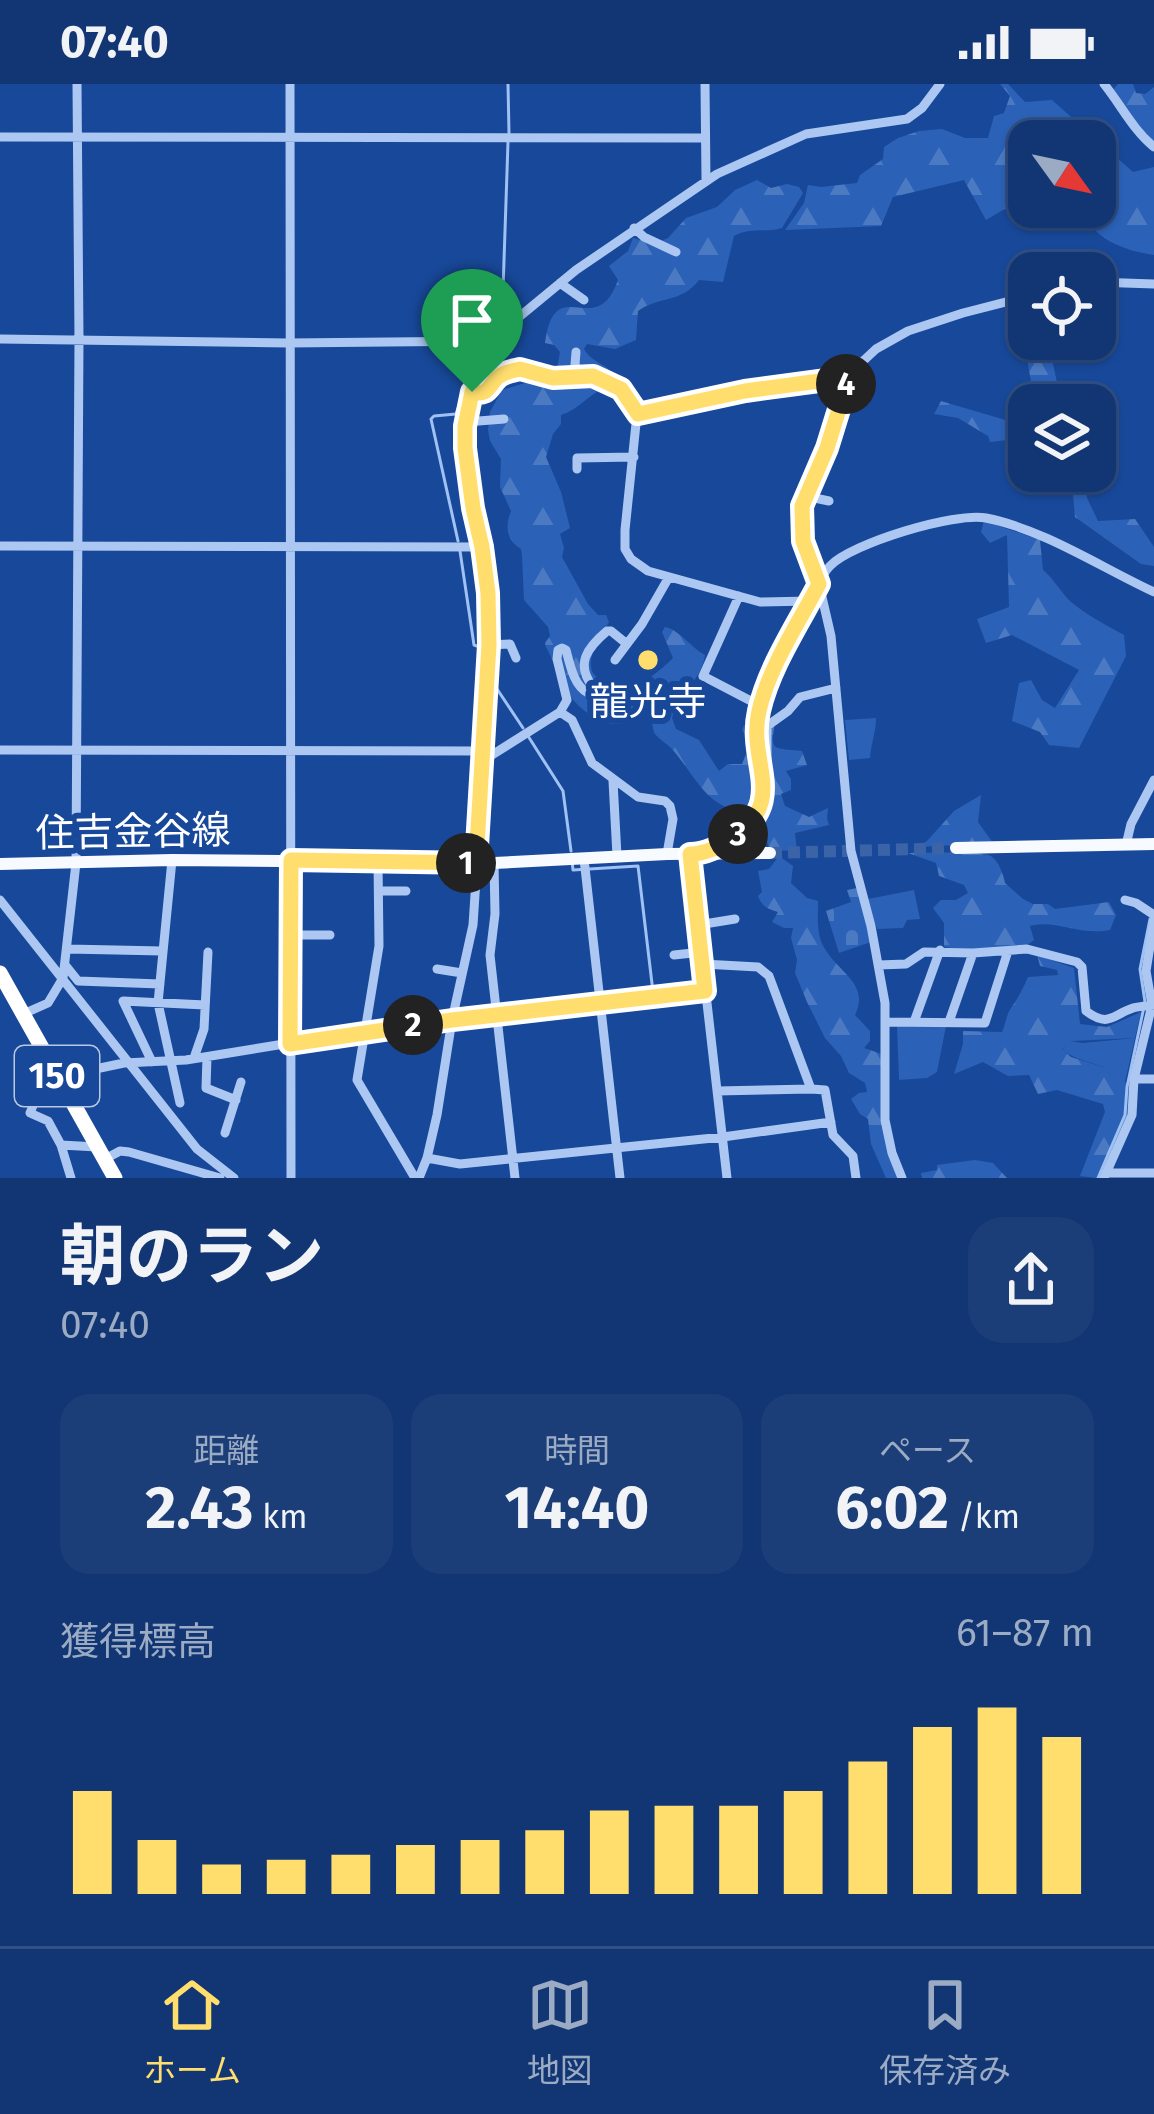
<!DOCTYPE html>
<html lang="ja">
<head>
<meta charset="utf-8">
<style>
  :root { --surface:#123673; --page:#1b3e78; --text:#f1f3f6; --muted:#9cabc4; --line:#315085; --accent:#ffde6d }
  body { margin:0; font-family:"Fira Sans","Noto Sans JP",sans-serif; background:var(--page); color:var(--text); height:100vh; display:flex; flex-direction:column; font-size:45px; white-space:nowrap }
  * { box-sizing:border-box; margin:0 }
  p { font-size:39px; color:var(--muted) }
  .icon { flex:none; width:66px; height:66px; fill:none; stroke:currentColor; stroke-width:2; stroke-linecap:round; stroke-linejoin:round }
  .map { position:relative; height:1094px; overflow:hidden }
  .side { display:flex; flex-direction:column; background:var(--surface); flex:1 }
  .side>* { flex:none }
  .needle { width:78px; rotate:123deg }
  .buttons { position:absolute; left:1008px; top:36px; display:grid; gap:24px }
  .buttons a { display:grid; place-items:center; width:108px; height:108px; border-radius:24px; background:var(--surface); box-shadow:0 3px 9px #0004,0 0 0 3px var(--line); font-size:60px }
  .pin { position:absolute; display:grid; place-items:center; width:102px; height:102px; color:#fff; margin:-123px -51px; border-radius:50% 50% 50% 0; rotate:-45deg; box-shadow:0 0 12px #0007 }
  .pin .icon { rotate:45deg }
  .km { position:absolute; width:60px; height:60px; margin:-30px; border-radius:50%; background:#222; color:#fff; font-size:33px; line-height:60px; text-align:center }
  .round { display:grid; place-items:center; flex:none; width:126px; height:126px; border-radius:36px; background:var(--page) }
  .headline { display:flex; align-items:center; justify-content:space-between; height:204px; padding:0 60px }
  h1 { font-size:66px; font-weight:700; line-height:90px }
  .figures { display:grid; grid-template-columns:repeat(3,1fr); gap:18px; height:204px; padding:12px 60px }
  .figures div { display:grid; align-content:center; border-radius:30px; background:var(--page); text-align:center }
  .figures b { font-size:60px; font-weight:700 }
  .figures small { font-size:33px; font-weight:400 }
  .figures p { font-size:33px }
  .chart { height:336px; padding:24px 60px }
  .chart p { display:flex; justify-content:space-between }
  .chart svg { width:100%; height:216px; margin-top:12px; stroke:var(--accent); stroke-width:6 }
  .status { display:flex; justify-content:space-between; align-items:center; height:84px; padding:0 60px; background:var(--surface); direction:ltr }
  .status svg { height:33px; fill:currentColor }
  .menu { display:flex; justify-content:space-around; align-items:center; height:168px; border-top:3px solid var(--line); background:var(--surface); font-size:33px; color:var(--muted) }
  .menu a { display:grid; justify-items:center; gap:6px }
  .menu .on { color:var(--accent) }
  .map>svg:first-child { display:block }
  .grass { fill:#2b61b7 }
  .forest { fill:url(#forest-firs) }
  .cemetery { fill:url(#cemetery-stones) }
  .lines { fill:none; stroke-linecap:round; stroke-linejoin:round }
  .stream { stroke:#9fc1f4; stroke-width:3 }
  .major-tunnel { stroke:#3b63a8; stroke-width:12; stroke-dasharray:12 6; stroke-linecap:butt }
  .minor { stroke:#acc7f2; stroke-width:9 }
  .major { stroke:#f7faff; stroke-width:12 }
  .highway { stroke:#fff; stroke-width:15 }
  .route-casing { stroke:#fff; stroke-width:24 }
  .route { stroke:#ffde6d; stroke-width:15 }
  .poi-dot { fill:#ffde6d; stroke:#184899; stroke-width:4.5 }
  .labels { text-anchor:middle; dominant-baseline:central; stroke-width:12; stroke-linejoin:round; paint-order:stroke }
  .shield { fill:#184899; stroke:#bac8e0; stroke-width:3 }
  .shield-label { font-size:36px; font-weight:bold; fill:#fff }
  .poi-label { font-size:39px; fill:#fff; stroke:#184899 }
  .street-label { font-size:39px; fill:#fff; stroke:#184899 }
</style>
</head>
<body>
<div class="status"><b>07:40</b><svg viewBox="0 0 49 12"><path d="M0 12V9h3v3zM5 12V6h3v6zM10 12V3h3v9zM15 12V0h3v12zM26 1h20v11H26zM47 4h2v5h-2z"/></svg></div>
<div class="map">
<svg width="1154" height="1094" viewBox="0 0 1154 1094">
  <defs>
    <pattern id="forest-firs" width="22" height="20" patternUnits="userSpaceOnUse" patternTransform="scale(3)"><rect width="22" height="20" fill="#2b61b7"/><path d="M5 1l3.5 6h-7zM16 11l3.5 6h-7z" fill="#4b79c2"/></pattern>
    <pattern id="cemetery-stones" width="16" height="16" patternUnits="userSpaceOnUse" patternTransform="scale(3)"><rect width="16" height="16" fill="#2b61b7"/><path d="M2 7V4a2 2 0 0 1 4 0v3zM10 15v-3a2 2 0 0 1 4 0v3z" fill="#4b79c2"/></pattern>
  </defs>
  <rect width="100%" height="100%" fill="#184899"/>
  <path class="grass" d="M876 634C876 648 871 660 870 674L849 676 845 636Z
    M914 806 920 835 907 836 903 844 877 845 868 815Z
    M897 941 946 942 937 988 927 994 899 996Z
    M1135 954 1125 998C1109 978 1082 981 1062 966L1070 957 1083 959Z"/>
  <path class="forest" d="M1000 0H1008L1025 18 1052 16 1133 88 1154 83V171C1122 166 1092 155 1081 123H1095V57H1029V97L1026 98 1018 117 986 136 964 96 893 113 881 142 785 146 804 119 808 101 821 103 857 99 860 91 883 75 884 63 898 54 919 47 942 45 965 54H988L994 32 1004 29 1010 12Z
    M1118 0H1133L1136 9 1145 10 1154 3V63L1112 7Z
    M757 96 771 104 787 100 799 103 803 109 782 144C765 149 750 143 734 152L723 198 699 196C680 220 661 211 638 227L636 256 615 265 587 260 584 265C593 281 612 280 618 298L600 299 604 304C587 312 579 325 561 331V340L553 350 546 373 561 408 570 444 560 450 564 464 562 473 588 520 598 531H606L609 538C603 549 589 570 591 582 592 591 596 592 602 597 603 598 616 608 617 608 629 612 665 583 673 574L662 548 665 543C680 546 691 564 705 571 702 595 678 611 672 634L676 645 699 656 719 687 728 680H742L750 660 742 646 744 641H751L755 680 754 693 759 704 758 714 754 726 742 738 734 726C702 717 692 686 670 663 669 662 656 652 655 650 652 645 652 636 652 630H641C616 653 584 632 567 608 558 594 554 577 546 563L545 559 550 552 548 543 524 516 522 472 521 465C506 456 505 442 511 427L500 403 501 375 490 357 488 346 490 328 502 306 541 294 567 292 557 286 560 268 554 261 545 259C555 185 596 259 618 196L609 182 628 167 633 154 654 160 668 154 686 134 717 123 735 106Z
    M1025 263 1052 275 1059 308 1084 299V321H1035Z
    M941 317 1029 343V361L1008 356 990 358 988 352 958 334 934 330Z
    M1071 387H1083L1087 414 1098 437 1135 435 1154 463V482L1141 480 1075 433Z
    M984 437 1040 456 1043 486C1054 495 1060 507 1070 517 1086 531 1106 541 1124 551L1126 572 1079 664 1049 661 1040 648 1012 637 1019 599 1031 596 1042 616 1055 624 1079 586 1012 551 986 559 977 535 1009 523 1007 451 990 459 981 448Z
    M775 638C770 668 772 664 802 667L807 681 786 687 791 695V706L781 710 785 722 809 733 828 724 827 734 829 741 795 749 797 767 770 766 766 755 758 750 755 732 768 647Z
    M981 711 978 738 993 759 917 763 927 757 954 727Z
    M908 769C923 769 981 767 991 772 999 778 1003 789 1005 799L1023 815 1033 820H1048L1055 825 1109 818 1116 831 1110 846C1079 852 1055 835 1030 842L1034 856 1027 861 970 866 944 863V839L933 824 941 816H956L968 809 964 801 939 792 936 779Z
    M779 772 793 782 791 799 807 814 818 817C818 833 816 852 825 865 839 889 870 900 855 931L870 947V957L864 964 879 969 884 974 886 1044 902 1094H886L871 1060 868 1035 860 1030 851 1015 859 1009 867 1008 865 999 849 989 841 972 825 954 807 918 795 889 797 876 791 854 793 844H784L772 838 778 828C768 825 762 823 758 812L762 808 758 787 769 785Z
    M1037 871 1074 884 1080 940 1107 943 1141 928 1135 954 1072 957 1062 965 1071 973 1116 987 1130 1004 1129 1031 1097 1094 1080 1092 1105 1028 1103 1020 1057 1006 1038 1010 1029 991 1008 992 983 978 954 990 963 960V947L1002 948C1006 940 1006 931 1011 924 1018 914 1023 905 1028 893L1058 891 1057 886 1040 882Z
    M975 1076 993 1079 1007 1094H922L921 1089 937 1086V1081Z"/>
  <path class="cemetery" d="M857 804 874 857 839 869 826 827 851 818 847 806Z"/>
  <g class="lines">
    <path class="stream" d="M508 0 509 49
      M502 236 508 58
      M484 254 495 242
      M458 457 431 335 434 332 456 330 480 262
      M460 467 474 561 483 564
      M493 572V599L523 644
      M528 652 563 707 571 767
      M572 777 573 786 638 782 653 908
      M1098 1094 1125 1031 1127 1003 1145 918 1140 885 1150 835"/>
    <path class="major-tunnel" d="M770 769 956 764"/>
    <path class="minor" d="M290 0 291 1094
      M705 0 706 96
      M1104 0C1121 21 1133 46 1154 63
      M0 53 704 54
      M634 144 644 153 676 168
      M1095 198 1154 200
      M560 199 584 216
      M0 255 288 259 490 257
      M574 293 576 268
      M472 308 479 310 488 307 501 290 520 285 553 294 593 292 621 305 637 330 625 446V465L631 475 648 487 760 518 810 517
      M637 330 745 307 849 293
      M466 338 504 335
      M577 385V374L634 373
      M805 412 829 417
      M0 462 482 463
      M739 512 703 592 751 617
      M489 561 510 560 516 574
      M615 576 642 540 669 493
      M560 628 567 616 557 575 558 566 562 564 566 566C570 581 574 602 588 609L593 603C575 580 587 564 607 547H611L627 560
      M0 666 484 667
      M484 676 560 628 572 636 592 679 638 713 665 717 670 722 673 735 667 770
      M613 697 617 772
      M761 700H767V642L788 627 800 613 836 604
      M1126 761 1131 740 1154 696
      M707 768C799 725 745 700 758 630 763 604 813 500 830 482 852 459 955 428 986 434 1043 445 1102 484 1154 508
      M690 770 727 1094
      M584 775 620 1094
      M172 776 158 919 180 1019
      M378 778 379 862 357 996 415 1094
      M494 779 495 830 490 871 515 1094
      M379 807H406
      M0 816 197 1065 234 1094
      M1125 816 1136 819 1154 831
      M698 841 735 835
      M290 851H330
      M68 865 162 867
      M674 871 702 868
      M703 880 758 883 769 892 811 1005 825 1006 833 1051 853 1072 856 1094
      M879 881 906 880 924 868 973 869 1027 865 1077 878 1082 883 1086 927C1109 944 1112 931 1133 924 1135 923 1152 921 1154 921
      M66 882 78 897 160 900
      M437 885 462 889
      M23 930 48 919 63 894 76 779 79 255 77 0
      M885 938 985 939 1008 867
      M914 938 940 866
      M949 938 973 869
      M207 973 206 1004 236 1016
      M194 974 204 945 208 868
      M152 978 123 917 205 921
      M56 990C40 994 36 1016 30 1029L48 1037 61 1061 71 1094
      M57 993 124 979 186 976 364 947 705 907
      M1134 995H1154
      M717 1007 811 1005
      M225 1049 241 998
      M61 1061 97 1063
      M427 1074 460 1080 723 1053 831 1038
      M105 1075 120 1067 129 1068 220 1094
      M1106 1089H1154
      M419 1094 427 1074 437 1031 452 936 473 841 484 676 489 561 488 509 465 364 467 326 478 286 490 257 576 186 717 90 806 50 907 35 922 24 940 0
      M902 1094 892 1069 885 1036V919L871 842 851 767 831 552 819 500 803 457 802 423 827 364 849 293 861 279 876 265 908 247 963 229 1029 212
      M1104 1094 1132 1031 1134 995 1152 921 1146 887 1154 837"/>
    <path class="major" d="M956 764 1154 760
      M0 780 172 776 494 779 667 770 770 769"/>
    <path class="highway" d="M0 889 115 1094"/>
  </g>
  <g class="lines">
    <g class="route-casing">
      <path id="route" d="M520 285 553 294 593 292 621 305 638 330 745 307 849 293 827 364 802 422 803 457 819 500C798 540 769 583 759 627 747 679 789 715 733 754 720 762 706 770 690 770L705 907 452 936 290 960 291 776 476 779 489 561 488 509 482 463 473 424 465 364V342L472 308C488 312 488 303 497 294 503 288 512 287 520 285Z"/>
    </g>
    <use href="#route" class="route"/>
  </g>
  <circle class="poi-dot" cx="648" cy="576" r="12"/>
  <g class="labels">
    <rect class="shield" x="15" y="962" width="84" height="60" rx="9"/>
    <g class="shield-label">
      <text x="57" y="992">150</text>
    </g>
    <g class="poi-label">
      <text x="648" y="618">龍光寺</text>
    </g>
    <g class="street-label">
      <text transform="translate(133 748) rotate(-1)">住吉金谷線</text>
    </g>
  </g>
</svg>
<div class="buttons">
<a><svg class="needle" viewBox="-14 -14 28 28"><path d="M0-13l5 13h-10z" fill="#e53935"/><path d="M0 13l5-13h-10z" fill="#9cabc4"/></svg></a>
<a><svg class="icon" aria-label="locate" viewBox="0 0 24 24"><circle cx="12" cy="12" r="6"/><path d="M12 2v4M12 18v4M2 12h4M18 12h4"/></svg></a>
<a><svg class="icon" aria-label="layers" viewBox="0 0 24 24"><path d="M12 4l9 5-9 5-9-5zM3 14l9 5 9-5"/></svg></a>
</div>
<div class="pin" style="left:472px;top:308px;background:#1e9e55"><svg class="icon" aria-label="arrive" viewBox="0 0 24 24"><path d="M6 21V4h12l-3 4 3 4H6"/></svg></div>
<b class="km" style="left:466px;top:779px">1</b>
<b class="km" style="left:413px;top:941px">2</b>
<b class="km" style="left:738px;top:750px">3</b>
<b class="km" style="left:846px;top:300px">4</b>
</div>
<section class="side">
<div class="headline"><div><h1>朝のラン</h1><p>07:40</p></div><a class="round"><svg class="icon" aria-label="share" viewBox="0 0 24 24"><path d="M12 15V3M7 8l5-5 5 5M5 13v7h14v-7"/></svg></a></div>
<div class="figures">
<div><p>距離</p><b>2.43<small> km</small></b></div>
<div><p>時間</p><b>14:40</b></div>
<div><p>ペース</p><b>6:02<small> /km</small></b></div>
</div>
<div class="chart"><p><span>獲得標高</span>61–87 m</p>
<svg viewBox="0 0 160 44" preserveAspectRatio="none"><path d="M5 44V23M15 44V33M25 44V38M35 44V37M45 44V36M55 44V34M65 44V33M75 44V31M85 44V27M95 44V26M105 44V26M115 44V23M125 44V17M135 44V10M145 44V6M155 44V12"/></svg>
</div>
</section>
<nav class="menu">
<a class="on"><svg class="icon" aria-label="home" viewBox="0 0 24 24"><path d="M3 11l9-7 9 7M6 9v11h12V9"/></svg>ホーム</a>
<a><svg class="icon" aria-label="map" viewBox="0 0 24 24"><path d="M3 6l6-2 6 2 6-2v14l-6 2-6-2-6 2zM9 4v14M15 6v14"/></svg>地図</a>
<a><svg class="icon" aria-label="saved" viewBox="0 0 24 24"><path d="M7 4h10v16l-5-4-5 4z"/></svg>保存済み</a>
</nav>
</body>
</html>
